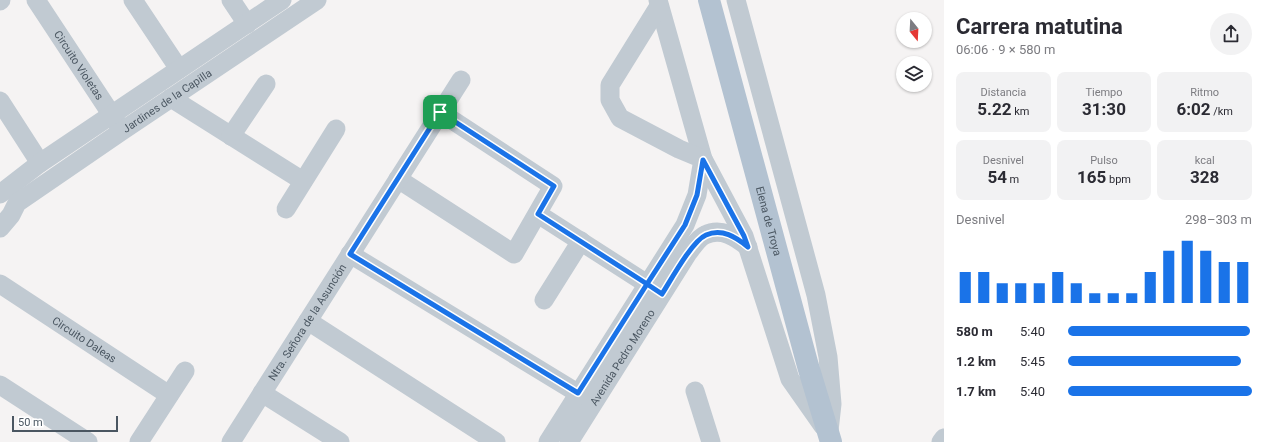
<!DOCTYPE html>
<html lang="es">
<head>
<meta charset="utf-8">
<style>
  :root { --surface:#fff; --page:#f2f2f3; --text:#2b2b33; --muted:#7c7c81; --accent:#1a73e8 }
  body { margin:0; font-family:Roboto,sans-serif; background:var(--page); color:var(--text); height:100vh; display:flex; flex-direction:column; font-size:15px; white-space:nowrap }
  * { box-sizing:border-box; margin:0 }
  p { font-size:13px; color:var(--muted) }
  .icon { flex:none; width:22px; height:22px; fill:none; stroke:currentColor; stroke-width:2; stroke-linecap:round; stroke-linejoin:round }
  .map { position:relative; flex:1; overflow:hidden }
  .details { display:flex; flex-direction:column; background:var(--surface); width:320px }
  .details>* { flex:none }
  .needle { width:26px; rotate:162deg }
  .tools { position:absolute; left:896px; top:12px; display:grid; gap:8px }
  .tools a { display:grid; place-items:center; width:36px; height:36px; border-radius:50%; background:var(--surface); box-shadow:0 1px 3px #0004; font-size:20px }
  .scale { position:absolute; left:12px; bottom:10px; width:106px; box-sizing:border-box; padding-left:4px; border:2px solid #4a5661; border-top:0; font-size:11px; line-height:14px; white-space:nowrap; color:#4a5661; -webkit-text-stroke:3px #fff; paint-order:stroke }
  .pin { position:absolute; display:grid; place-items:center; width:34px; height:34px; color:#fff; margin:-17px; border-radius:8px; box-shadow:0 2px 6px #0006 }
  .round { display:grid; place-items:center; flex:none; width:42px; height:42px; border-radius:21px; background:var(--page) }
  .headline { display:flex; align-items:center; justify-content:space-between; height:68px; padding:0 12px }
  h1 { font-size:22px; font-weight:700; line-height:30px }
  .figures { display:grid; grid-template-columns:repeat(3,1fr); gap:6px; height:68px; padding:4px 12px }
  .figures div { display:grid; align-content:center; border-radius:8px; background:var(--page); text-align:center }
  .figures b { font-size:17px; font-weight:700 }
  .figures small { font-size:11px; font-weight:400 }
  .figures p { font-size:11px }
  .chart { height:112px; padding:8px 12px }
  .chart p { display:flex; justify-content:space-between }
  .chart svg { width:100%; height:72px; margin-top:4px; stroke:var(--accent); stroke-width:6 }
  ul { padding:0 12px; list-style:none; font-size:13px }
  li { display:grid; grid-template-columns:64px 48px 1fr; align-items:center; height:30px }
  li i { height:10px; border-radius:5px; background:var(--accent) }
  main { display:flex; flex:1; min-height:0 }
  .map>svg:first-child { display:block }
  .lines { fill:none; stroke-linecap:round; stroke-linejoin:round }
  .minor { stroke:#c1cad2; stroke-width:19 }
  .major { stroke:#b3c2d1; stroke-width:22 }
  .route-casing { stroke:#fff; stroke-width:8 }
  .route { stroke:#1a73e8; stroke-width:5 }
  .labels { text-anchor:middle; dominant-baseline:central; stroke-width:3; stroke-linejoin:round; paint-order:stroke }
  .street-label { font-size:11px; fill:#4a5661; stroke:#fff }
</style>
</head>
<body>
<main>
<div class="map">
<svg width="944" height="442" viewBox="0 0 944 442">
  <rect width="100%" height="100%" fill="#f5f3f3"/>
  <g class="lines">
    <g class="minor">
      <path id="s1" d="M36 0 119 126"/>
      <path d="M133 0 179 69"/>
      <path d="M231 0 247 24"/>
      <path d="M658 0 703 159 744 236 790 379 823 426"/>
      <path d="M736 0 816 295 828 357 832 404 829 431"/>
      <path d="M0 1 1 0"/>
      <path d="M171 98 303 181"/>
      <path d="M0 101 40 163"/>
      <path d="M231 136 266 84"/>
      <path d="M398 179 514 254 553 186 440 112"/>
      <path d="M0 194 40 163 282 0"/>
      <path d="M286 209 336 129"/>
      <path d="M538 214 658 291"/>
      <path id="s2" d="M0 228 11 215 17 203 122 131 317 0"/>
      <path d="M350 254 589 400"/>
      <path id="s3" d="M0 284 169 395"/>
      <path d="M544 300 581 241"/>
      <path d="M308 321 496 442"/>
      <path d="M0 385 88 442"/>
      <path d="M695 391 711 442"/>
      <path d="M262 393 340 442"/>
      <path d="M139 442 185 371"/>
      <path id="s4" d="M231 442 461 80"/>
      <path d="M548 442 685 225 697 195 703 159 679 149 620 118 610 100V85L659 6"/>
      <path id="s5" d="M569 442 688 253C693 247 698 238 705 235 721 227 736 237 748 247"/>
      <path d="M941 442 944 438"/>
    </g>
    <path class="major" id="s6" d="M709 0 808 366 831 442"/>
  </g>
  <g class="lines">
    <g class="route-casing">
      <path id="route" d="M440 112 350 254 578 393 647 284 662 294C671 280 692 241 706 235 722 228 736 237 748 247L744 236 703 160 697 195 685 225 647 284 538 214 554 186 440 112"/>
    </g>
    <use href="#route" class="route"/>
  </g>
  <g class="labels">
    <g class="street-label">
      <text stroke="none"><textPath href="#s1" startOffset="78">Circuito Violetas</textPath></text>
      <text stroke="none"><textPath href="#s2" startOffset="212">Jardines de la Capilla</textPath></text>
      <text stroke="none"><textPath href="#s6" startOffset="229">Elena de Troya</textPath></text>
      <text stroke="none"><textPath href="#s4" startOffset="142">Ntra. Señora de la Asunción</textPath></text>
      <text stroke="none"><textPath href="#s3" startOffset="101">Circuito Daleas</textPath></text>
      <text stroke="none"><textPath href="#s5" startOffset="100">Avenida Pedro Moreno</textPath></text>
    </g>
  </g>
</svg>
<div class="tools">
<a><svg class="needle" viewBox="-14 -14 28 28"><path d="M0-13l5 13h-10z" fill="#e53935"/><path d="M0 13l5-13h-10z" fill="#7c7c81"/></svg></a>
<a><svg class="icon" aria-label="layers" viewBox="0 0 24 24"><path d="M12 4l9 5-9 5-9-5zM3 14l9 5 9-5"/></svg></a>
</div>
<div class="scale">50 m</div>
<div class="pin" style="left:440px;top:112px;background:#1e9e55"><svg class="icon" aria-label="arrive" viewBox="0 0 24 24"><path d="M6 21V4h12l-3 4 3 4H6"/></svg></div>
</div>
<section class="details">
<div class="headline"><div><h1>Carrera matutina</h1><p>06:06 · 9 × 580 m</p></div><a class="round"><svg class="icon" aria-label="share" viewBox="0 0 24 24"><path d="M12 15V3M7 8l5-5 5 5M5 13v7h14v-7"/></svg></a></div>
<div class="figures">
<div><p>Distancia</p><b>5.22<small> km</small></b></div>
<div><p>Tiempo</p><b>31:30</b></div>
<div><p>Ritmo</p><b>6:02<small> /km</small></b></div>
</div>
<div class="figures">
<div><p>Desnivel</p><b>54<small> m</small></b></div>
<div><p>Pulso</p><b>165<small> bpm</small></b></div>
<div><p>kcal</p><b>328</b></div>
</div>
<div class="chart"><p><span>Desnivel</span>298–303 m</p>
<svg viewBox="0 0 160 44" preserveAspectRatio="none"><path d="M5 44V25M15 44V25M25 44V32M35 44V32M45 44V32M55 44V25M65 44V32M75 44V38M85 44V38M95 44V38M105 44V25M115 44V12M125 44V6M135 44V12M145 44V19M155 44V19"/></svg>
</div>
<ul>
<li><b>580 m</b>5:40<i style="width:99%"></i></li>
<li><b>1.2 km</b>5:45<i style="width:94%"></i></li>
<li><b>1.7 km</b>5:40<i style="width:100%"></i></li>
</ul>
</section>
</main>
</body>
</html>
